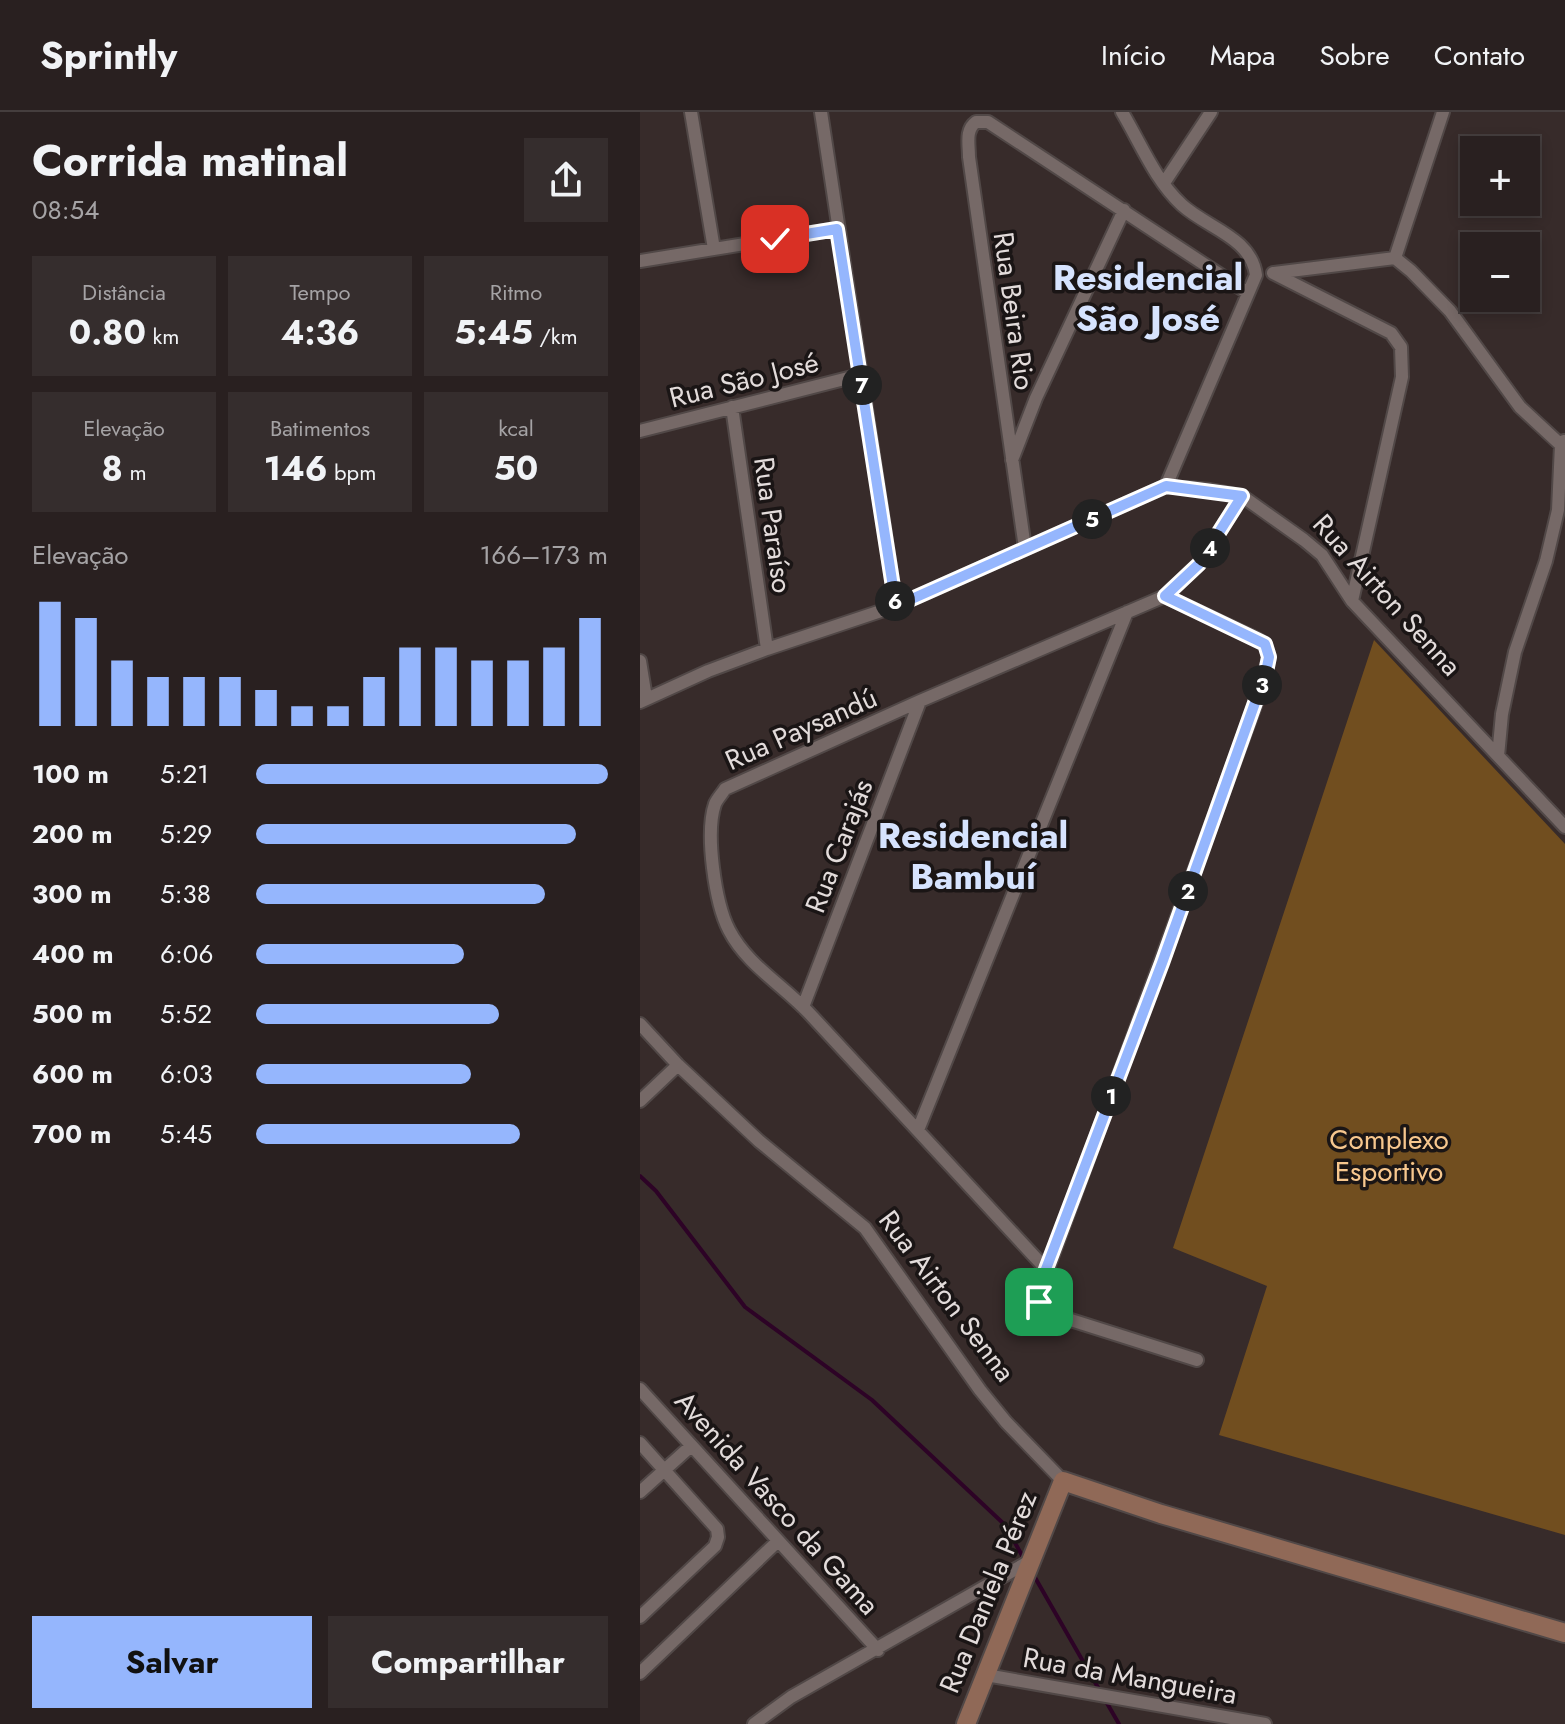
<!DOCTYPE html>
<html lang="pt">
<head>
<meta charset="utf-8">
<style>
  :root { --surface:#292020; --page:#352d2d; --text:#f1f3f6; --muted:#a5a3a5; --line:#453e3e; --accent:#95b6fd }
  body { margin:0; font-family:Jost,sans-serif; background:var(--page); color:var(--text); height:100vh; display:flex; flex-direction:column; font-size:30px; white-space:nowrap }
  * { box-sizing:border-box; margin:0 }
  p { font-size:26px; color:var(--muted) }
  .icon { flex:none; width:44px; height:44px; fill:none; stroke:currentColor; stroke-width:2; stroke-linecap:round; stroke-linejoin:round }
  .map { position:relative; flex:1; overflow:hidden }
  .side { display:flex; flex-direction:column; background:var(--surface); width:640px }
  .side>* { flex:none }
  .controls { position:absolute; left:820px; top:24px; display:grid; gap:16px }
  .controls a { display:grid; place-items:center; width:80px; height:80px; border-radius:0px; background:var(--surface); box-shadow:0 4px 12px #0003,0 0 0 2px var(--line); font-size:40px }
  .pin { position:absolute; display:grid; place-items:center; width:68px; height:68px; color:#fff; margin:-34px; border-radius:16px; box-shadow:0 4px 12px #0006 }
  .km { position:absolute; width:40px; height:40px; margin:-20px; border-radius:50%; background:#222; color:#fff; font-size:22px; line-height:40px; text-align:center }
  .round { display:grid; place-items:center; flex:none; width:84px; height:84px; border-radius:0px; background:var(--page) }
  .headline { display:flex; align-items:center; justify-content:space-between; height:136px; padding:0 32px }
  h1 { font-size:44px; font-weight:700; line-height:60px }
  .metrics { display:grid; grid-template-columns:repeat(3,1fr); gap:12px; height:136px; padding:8px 32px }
  .metrics div { display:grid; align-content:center; border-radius:0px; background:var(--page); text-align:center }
  .metrics b { font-size:34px; font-weight:700 }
  .metrics small { font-size:22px; font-weight:400 }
  .metrics p { font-size:22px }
  .chart { height:224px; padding:16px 32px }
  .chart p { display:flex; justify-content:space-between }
  .chart svg { width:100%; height:144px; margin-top:8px; stroke:var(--accent); stroke-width:6 }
  .action { display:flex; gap:16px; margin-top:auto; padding:16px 32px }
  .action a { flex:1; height:92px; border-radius:0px; background:var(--accent); color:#111; font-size:32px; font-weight:700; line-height:92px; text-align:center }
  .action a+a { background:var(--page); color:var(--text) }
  ul { padding:0 32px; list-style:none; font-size:26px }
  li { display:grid; grid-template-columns:128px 96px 1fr; align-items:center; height:60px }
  li i { height:20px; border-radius:10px; background:var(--accent) }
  header { display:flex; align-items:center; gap:48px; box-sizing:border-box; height:112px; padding:0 40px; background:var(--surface); border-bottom:2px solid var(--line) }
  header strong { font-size:38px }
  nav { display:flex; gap:44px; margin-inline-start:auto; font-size:28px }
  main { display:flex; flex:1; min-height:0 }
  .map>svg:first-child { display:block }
  .green { fill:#714e1f }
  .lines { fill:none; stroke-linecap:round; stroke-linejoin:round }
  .stream { stroke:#2d0326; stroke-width:4 }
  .street-casing { stroke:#514847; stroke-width:16 }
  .secondary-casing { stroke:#514847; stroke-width:22 }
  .street { stroke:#766967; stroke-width:12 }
  .secondary { stroke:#906957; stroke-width:18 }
  .route-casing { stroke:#fff; stroke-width:16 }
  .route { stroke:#95b6fd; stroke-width:10 }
  .labels { text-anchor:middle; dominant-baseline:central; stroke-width:7; stroke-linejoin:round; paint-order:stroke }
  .street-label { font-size:28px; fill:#e3dcdb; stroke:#1a1515 }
  .park-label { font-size:28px; fill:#f7c78e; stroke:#1a1515 }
  .district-label { font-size:36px; font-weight:bold; fill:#d6e3fe; stroke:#1a1515 }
</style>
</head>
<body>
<header>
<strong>Sprintly</strong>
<nav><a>Início</a><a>Mapa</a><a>Sobre</a><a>Contato</a></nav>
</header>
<main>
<section class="side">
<div class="headline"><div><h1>Corrida matinal</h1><p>08:54</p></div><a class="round"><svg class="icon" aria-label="share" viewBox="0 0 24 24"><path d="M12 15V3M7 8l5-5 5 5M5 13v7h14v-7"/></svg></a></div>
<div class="metrics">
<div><p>Distância</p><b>0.80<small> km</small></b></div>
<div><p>Tempo</p><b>4:36</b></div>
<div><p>Ritmo</p><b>5:45<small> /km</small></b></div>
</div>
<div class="metrics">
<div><p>Elevação</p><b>8<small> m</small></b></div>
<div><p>Batimentos</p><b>146<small> bpm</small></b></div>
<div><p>kcal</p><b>50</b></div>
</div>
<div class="chart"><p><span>Elevação</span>166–173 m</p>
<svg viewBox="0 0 160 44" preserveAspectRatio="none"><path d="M5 44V6M15 44V11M25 44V24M35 44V29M45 44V29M55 44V29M65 44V33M75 44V38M85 44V38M95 44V29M105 44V20M115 44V20M125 44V24M135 44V24M145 44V20M155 44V11"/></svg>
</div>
<ul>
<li><b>100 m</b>5:21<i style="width:100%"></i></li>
<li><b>200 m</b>5:29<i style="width:91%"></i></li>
<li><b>300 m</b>5:38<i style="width:82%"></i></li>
<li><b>400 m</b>6:06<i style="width:59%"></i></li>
<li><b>500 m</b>5:52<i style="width:69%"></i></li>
<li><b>600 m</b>6:03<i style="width:61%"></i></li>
<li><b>700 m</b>5:45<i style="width:75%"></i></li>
</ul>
<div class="action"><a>Salvar</a><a>Compartilhar</a></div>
</section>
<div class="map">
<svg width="925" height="1612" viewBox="0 0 925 1612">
  <rect width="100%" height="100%" fill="#372b2a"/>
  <path class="green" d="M734 528 925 732V1423L579 1323 627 1174 533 1136Z"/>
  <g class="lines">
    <path class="stream" d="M0 1064 16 1079 105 1195 232 1288 365 1413 384 1447
      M393 1462 460 1579
      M464 1586 479 1612"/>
    <g class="street-casing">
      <path id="street" d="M51 0 74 137
        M181 0 256 494
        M482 0C501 32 515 68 542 93 567 116 611 125 616 163L526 374
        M524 71 571 0
        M755 146 803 0
        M0 149 197 117
        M633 161 751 221 761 235 762 265 712 489
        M634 161 755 146 771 159 810 199 880 295 921 333
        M92 295 127 537
        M0 319 220 263
        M372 348 396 286 484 98
        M385 436 329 45C329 32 325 18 336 10H348L608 181
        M525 484 617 527 625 532 629 545 620 580 398 1183 402 1196 415 1203 557 1248
        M0 549 6 586
        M0 590 68 559 127 537 256 494 526 374 570 378 602 384 664 428 682 443 712 489 925 715
        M858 644 862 602 875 540 906 449 918 398 921 333 924 329
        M163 895 280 589
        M0 912 38 953 119 1029 225 1116 340 1278 366 1310 423 1369
        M0 989 38 953
        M278 1018 487 500
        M406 1157C327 1072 248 986 169 901 143 873 107 853 89 818 75 791 65 721 75 692 77 687 82 682 85 677L280 589 525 484 559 452 602 384
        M0 1277 238 1538
        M0 1331 77 1417 78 1425 75 1434 0 1505
        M0 1380 51 1334
        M0 1561 138 1429
        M346 1563 625 1612
        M114 1612 151 1585 390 1449"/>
    </g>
    <g class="secondary-casing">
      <path id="secondary" d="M326 1612 423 1369 521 1402 925 1521"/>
    </g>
    <use href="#street" class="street"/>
    <use href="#secondary" class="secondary"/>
  </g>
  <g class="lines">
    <g class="route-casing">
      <path id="route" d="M135 127 197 117 256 494 526 374 602 384 559 452 525 484 625 532 629 545 626 560 522 851 406 1157 398 1183 399 1190"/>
    </g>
    <use href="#route" class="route"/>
  </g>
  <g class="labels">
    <g class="street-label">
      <text transform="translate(374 199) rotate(82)">Rua Beira Rio</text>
      <text transform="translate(104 268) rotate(-14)">Rua São José</text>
      <text transform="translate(133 413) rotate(82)">Rua Paraíso</text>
      <text transform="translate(747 483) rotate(48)">Rua Airton Senna</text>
      <text transform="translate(161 617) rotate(-24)">Rua Paysandú</text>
      <text transform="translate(199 734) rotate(-69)">Rua Carajás</text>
      <text transform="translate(307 1184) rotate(53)">Rua Airton Senna</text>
      <text transform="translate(137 1391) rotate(48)">Avenida Vasco da Gama</text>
      <text transform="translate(348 1480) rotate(-68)">Rua Daniela Pérez</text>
      <text transform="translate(490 1564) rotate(10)">Rua da Mangueira</text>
    </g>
    <g class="park-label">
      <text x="749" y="1027">Complexo<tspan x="749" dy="32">Esportivo</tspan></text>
    </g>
    <g class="district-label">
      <text x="508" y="165">Residencial<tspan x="508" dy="41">São José</tspan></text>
      <text x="333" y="723">Residencial<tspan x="333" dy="41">Bambuí</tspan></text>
    </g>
  </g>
</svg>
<div class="controls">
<a>+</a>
<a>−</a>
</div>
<div class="pin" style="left:399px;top:1190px;background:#1e9e55"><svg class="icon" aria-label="arrive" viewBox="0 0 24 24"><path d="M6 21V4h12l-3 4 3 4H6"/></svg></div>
<div class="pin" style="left:135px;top:127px;background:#d93025"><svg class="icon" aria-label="check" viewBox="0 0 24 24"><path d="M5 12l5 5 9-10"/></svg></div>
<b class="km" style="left:471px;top:984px">1</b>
<b class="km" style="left:548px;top:779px">2</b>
<b class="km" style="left:622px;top:573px">3</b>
<b class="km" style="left:570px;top:436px">4</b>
<b class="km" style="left:452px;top:407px">5</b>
<b class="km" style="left:255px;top:489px">6</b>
<b class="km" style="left:222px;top:273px">7</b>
</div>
</main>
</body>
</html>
